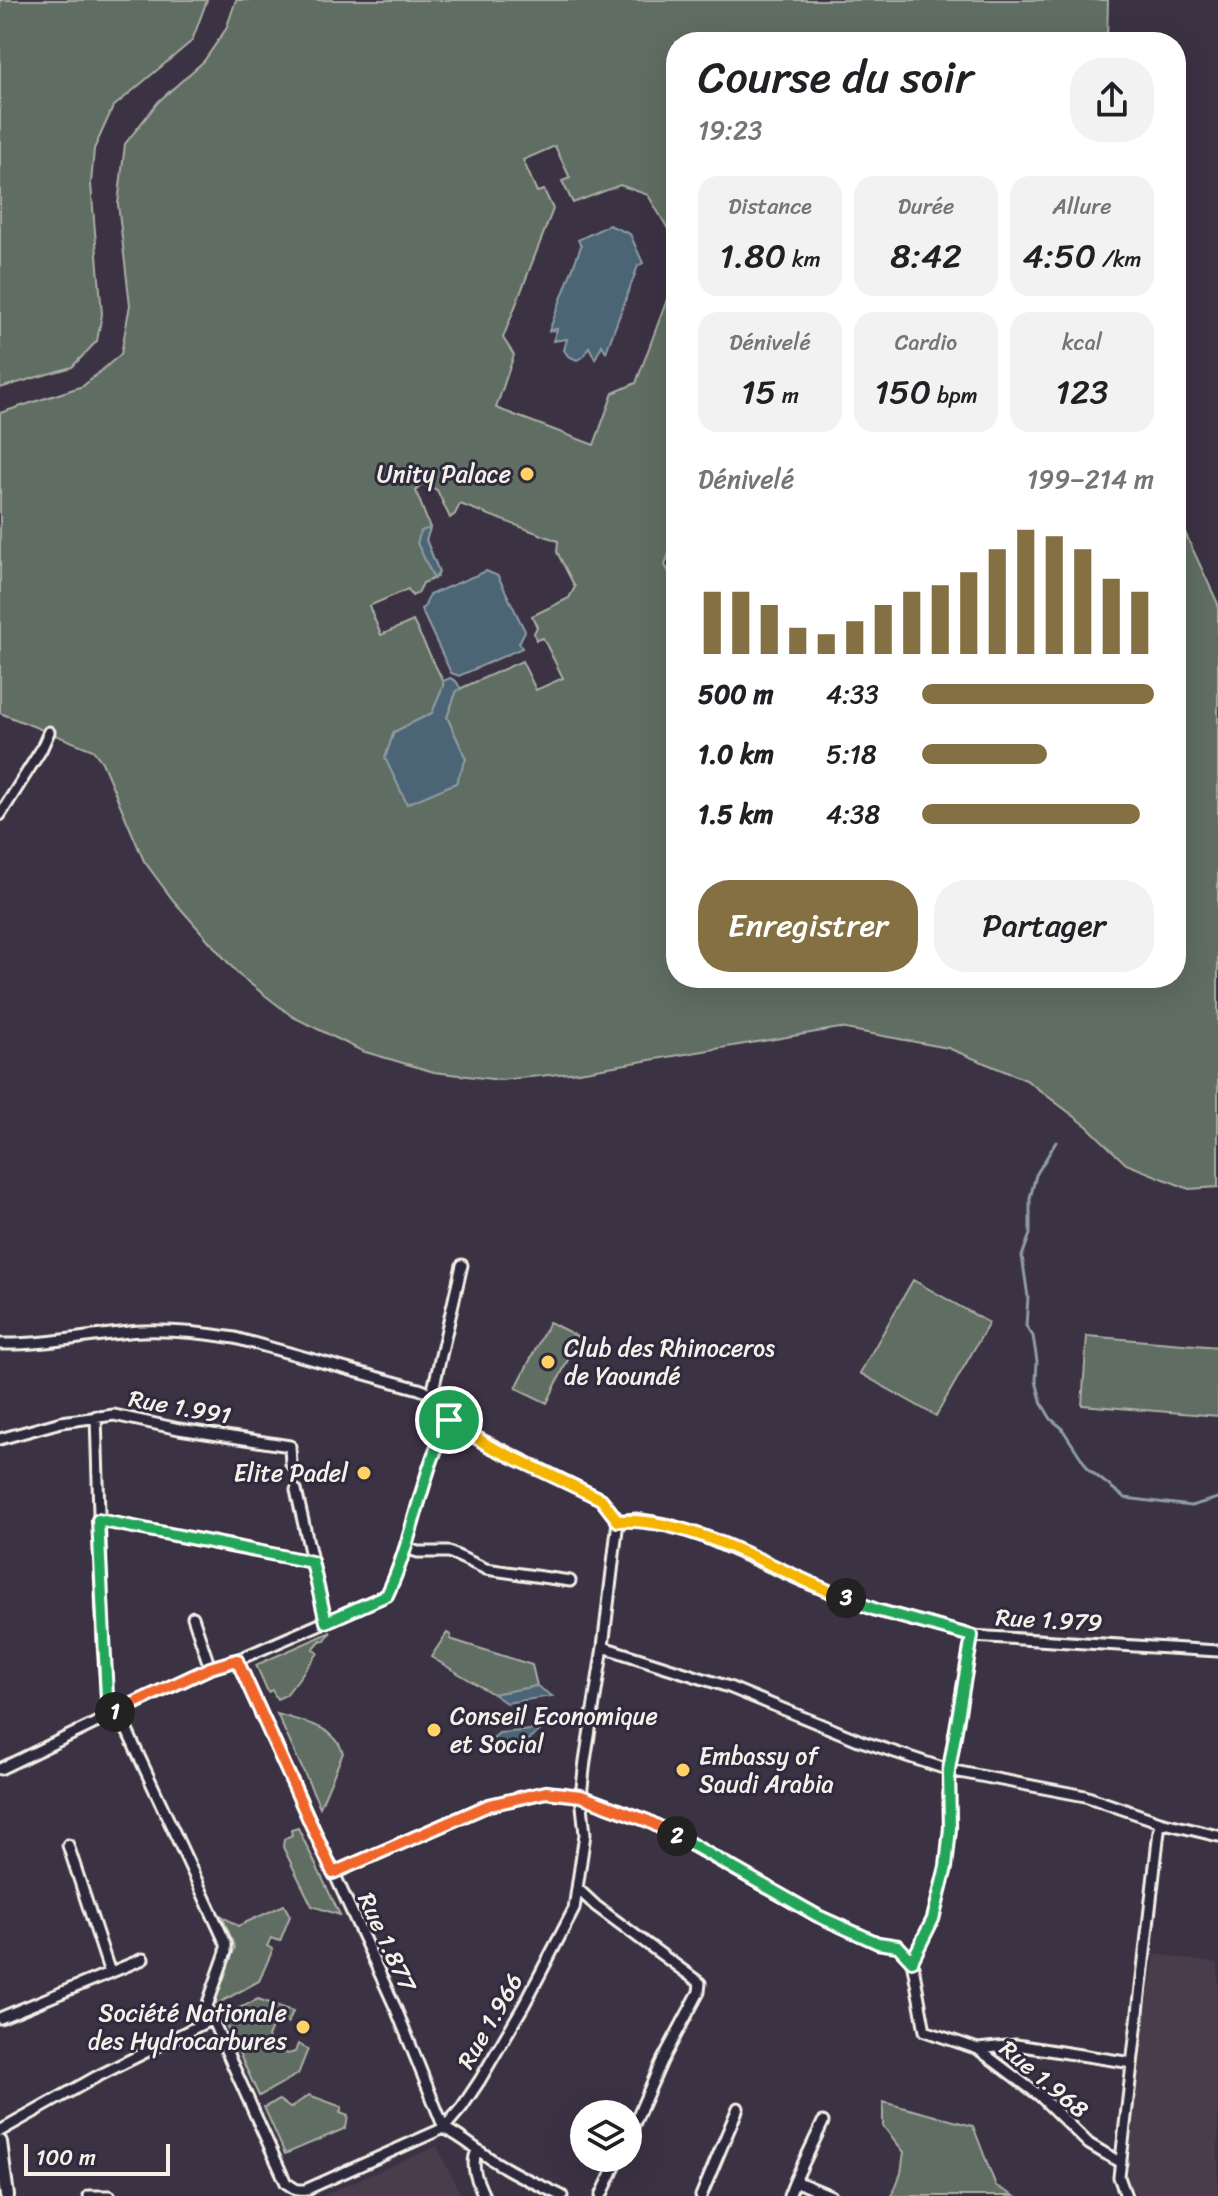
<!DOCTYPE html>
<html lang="fr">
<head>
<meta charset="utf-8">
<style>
  :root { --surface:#fff; --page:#f2f2f2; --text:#202124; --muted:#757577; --accent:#847042 }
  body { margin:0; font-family:Sriracha,sans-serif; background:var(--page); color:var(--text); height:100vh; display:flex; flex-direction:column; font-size:30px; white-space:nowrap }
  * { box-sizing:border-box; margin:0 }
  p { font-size:26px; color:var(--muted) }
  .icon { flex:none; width:44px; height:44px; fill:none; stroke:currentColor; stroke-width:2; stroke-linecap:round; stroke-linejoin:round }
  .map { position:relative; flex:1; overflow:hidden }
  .panel { position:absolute; left:666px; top:32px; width:520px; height:956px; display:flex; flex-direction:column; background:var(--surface); border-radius:32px; box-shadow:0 8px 32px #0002 }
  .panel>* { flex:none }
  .buttons { position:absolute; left:570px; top:2100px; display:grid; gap:16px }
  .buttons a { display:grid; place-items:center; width:72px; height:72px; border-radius:50%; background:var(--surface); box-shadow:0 8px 32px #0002; font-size:40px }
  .scale { position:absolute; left:24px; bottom:20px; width:146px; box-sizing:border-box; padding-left:8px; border:4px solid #f4f1e8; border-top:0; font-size:22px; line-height:28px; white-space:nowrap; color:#f4f1e8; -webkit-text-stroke:6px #2f2a3d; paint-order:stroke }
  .pin { position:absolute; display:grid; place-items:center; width:68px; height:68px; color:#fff; margin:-34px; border:4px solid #fff; border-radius:50%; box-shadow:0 2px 8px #0007 }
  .km { position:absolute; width:40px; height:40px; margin:-20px; border-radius:50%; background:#222; color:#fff; font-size:22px; line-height:40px; text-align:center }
  .round { display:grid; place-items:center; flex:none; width:84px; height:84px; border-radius:32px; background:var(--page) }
  .summary { display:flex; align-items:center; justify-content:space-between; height:136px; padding:0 32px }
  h1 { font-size:44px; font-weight:600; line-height:60px }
  .metrics { display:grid; grid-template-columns:repeat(3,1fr); gap:12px; height:136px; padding:8px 32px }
  .metrics div { display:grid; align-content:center; border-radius:20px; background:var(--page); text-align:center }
  .metrics b { font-size:34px; font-weight:600 }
  .metrics small { font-size:22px; font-weight:400 }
  .metrics p { font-size:22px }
  .chart { height:224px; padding:16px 32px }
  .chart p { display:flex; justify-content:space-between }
  .chart svg { width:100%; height:144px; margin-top:8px; stroke:var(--accent); stroke-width:6 }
  .button { display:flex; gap:16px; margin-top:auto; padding:16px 32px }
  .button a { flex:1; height:92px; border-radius:32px; background:var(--accent); color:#fff; font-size:32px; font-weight:600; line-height:92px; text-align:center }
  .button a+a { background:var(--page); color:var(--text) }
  ul { padding:0 32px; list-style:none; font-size:26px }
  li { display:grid; grid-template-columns:128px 96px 1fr; align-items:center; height:60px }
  li i { height:20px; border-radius:10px; background:var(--accent) }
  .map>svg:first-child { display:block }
  .built { fill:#4a3c4c }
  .green { fill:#616d62; stroke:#aaafa5; stroke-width:2; fill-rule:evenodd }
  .water { fill:#4c6576; stroke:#8f9da4; stroke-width:2 }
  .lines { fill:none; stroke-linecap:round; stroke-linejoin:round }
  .stream { stroke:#8f9da4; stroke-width:3 }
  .minor-casing { stroke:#f4f1e8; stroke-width:15 }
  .tertiary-casing { stroke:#f4f1e8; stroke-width:18 }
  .minor { stroke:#2f2a3d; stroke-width:9 }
  .tertiary { stroke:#2f2a3d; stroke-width:12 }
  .split-1-casing { stroke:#fff; stroke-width:16 }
  .split-2-casing { stroke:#fff; stroke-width:16 }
  .split-3-casing { stroke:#fff; stroke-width:16 }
  .split-4-casing { stroke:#fff; stroke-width:16 }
  .split-1 { stroke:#22a559; stroke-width:10 }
  .split-2 { stroke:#f0652b; stroke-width:10 }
  .split-3 { stroke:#22a559; stroke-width:10 }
  .split-4 { stroke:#f5b400; stroke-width:10 }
  .poi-dot { fill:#ffd166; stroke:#2f2a3d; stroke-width:3 }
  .labels { text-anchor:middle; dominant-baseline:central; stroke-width:6; stroke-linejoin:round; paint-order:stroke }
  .poi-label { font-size:24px; fill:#f4f1e8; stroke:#2f2a3d; text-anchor:end }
  .street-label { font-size:24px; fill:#f4f1e8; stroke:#2f2a3d }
</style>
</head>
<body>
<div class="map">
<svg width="1218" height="2196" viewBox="0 0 1218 2196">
  <rect width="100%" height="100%" fill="#3b3244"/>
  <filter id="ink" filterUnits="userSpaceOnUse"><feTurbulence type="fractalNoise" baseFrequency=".0125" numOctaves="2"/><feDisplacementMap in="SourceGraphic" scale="16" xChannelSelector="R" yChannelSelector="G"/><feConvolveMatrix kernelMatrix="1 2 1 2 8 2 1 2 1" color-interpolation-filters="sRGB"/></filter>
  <g filter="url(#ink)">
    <path class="built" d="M1155 1954 1218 1964V2196H1139L1127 2182 1142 2036Z
      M437 2146 461 2196H321Z"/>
    <path class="green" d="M0 0H207L192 41 113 107 94 149 91 184 102 314 97 341 72 367 0 388Z
      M236 0H1108L1107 42H676V238L674 239 648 195 620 185 573 203 562 181 570 178 555 146 523 160 537 192 544 190 553 209 503 338 514 355 496 408 594 445 613 393 636 383 676 275V564L670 551 665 565 671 576 676 575V978H1176V513L1218 604V1187L1189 1189 1126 1164 1087 1126 1026 1080 948 1048 840 1028 579 1072 500 1080 434 1072 362 1051 293 1017 239 975 173 900 144 861 102 762 93 750 0 713V413L83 386 121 354 130 305 118 204 125 144 159 101 204 61 226 29ZM422 484 437 490 450 518 455 514 460 504 558 541 557 552 575 587 569 598 532 616 537 627 534 633 536 640 543 638 563 678 536 690 522 661 457 690 447 717 466 759 407 804 386 758 394 732 433 713 443 686V681L413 621 381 635 369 606 408 589 412 596 418 593 423 583 437 577 439 572 426 540 430 528 416 491Z
      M913 1280 989 1323 936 1416 860 1373Z
      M549 1322 579 1337 547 1403 516 1388Z
      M1087 1336 1218 1347V1416L1082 1405Z
      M331 1632 324 1641 321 1640 313 1649 318 1653 286 1695 277 1699 272 1690 268 1692 256 1665Z
      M447 1633 451 1635 450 1639 532 1665 537 1686 493 1694 431 1657Z
      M277 1714C302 1722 335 1725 343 1753L320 1807Z
      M298 1828 340 1915 312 1906 283 1847 284 1839 292 1835 291 1830Z
      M284 1905 290 1916 280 1941 271 1938 267 1946 273 1949 259 1981 217 2004 215 1999 235 1947 222 1916 238 1926Z
      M258 1999 293 2011 288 2023 283 2020 273 2025 268 2037 272 2048 288 2054 295 2052 298 2044 308 2049 298 2074 259 2096 222 2016Z
      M309 2095 342 2107 340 2113 348 2116 346 2128 285 2154 264 2107 279 2100 290 2108Z
      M883 2102 973 2126 996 2186 1014 2196H892L901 2173 904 2152 883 2126Z"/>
    <path class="water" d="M609 225 630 234 643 263 638 266 606 352 602 345 595 359 589 347 584 356 577 360 568 356 564 350 567 339 553 341 557 329 549 331 581 246 578 240Z
      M430 528 426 540 439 572 434 579 417 543 421 531Z
      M486 571 498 576 525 631 519 643 522 648 459 676 451 673 421 609 425 606 429 595Z
      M450 678 456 681 461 689 457 690 447 717 466 759 456 783 407 804 385 758 394 732 432 713 443 686V681Z
      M537 1686 552 1696 506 1703 493 1694Z
      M542 1729 526 1742 479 1750 499 1733Z"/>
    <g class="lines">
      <path class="stream" d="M1056 1142 1036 1175 1030 1198V1234L1022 1256 1028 1297 1026 1326 1033 1336 1037 1361 1036 1381 1042 1404 1051 1419 1061 1427 1089 1470 1125 1498 1191 1506 1218 1498"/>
      <g class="minor-casing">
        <path id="minor" d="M0 815 41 750 49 732
          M0 1344C48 1345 94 1334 142 1331 174 1330 204 1333 235 1338L419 1389 432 1394 449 1420 468 1433 601 1499 618 1521
          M432 1394 462 1265
          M96 1416 103 1642 108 1716
          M0 1439 61 1422 114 1415 179 1429 290 1446 291 1464
          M296 1490 326 1622
          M98 1520 312 1562
          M618 1521 636 1519 670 1525 702 1536 807 1583 876 1610 972 1636 1218 1651
          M405 1548 418 1552H449L486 1569 570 1581
          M193 1617 210 1668
          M603 1647 729 1687 861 1741 949 1770 1085 1796 1160 1822 1218 1836
          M237 1660 396 2009 444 2128
          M0 1769 210 1668 237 1660 387 1595C414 1539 420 1476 449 1420
          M68 1845 110 1973
          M333 1873 489 1805 546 1792 581 1796 648 1821 818 1916 878 1943 898 1946 912 1961 925 2031 978 2049 1040 2096 1089 2144 1121 2163
          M579 1890 596 1906 700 1983 699 1992 662 2061 628 2138
          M912 1961 933 1919 946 1867 950 1828 949 1770 972 1636
          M0 2018 143 1959
          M212 2019 286 2183 297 2190H305L444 2128 462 2107 480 2080 524 2005 574 1909 585 1834 581 1796 585 1761 603 1647 618 1521
          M978 2049 1016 2045 1132 2063
          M444 2128C466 2139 482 2155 504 2167 522 2178 542 2186 562 2196
          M0 2131 96 2077 212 2019 207 2006 226 1952V1944L118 1711
          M477 2150C470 2166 477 2181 484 2196
          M795 2181 823 2122
          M89 2196H110
          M601 2196 619 2158
          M701 2196 738 2108
          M789 2196 795 2181 831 2196
          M1126 2196 1119 2177 1160 1822"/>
      </g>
      <g class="tertiary-casing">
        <path id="tertiary" d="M0 2142 7 2196"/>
      </g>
      <use href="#minor" class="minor"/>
      <use href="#tertiary" class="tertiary"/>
    </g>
  </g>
  <g class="lines" filter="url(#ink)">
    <g class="split-1-casing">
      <path id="split-1" d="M115 1712 108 1716 98 1520 312 1562 326 1622 387 1595C414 1539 420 1476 449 1420"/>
    </g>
    <g class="split-2-casing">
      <path id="split-2" d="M115 1712 210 1668 237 1660 333 1873 489 1805 546 1792 581 1796 648 1821 677 1836"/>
    </g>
    <g class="split-3-casing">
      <path id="split-3" d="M677 1836 818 1916 878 1943 898 1946 912 1961 933 1919 946 1867 950 1828 949 1770 972 1636 876 1610 846 1598"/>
    </g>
    <g class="split-4-casing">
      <path id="split-4" d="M449 1420 489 1446 601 1499 618 1521C690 1516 778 1572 846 1598"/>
    </g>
    <use href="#split-1" class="split-1"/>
    <use href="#split-2" class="split-2"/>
    <use href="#split-3" class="split-3"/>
    <use href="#split-4" class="split-4"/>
  </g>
  <g class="poi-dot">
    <circle cx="527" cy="474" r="8"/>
    <circle cx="548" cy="1362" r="8"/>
    <circle cx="364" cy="1473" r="8"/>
    <circle cx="434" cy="1730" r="8"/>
    <circle cx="683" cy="1770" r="8"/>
    <circle cx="303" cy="2027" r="8"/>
  </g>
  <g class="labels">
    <g class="poi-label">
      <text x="511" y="474">Unity Palace</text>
      <text x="564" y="1348" text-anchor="start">Club des Rhinoceros<tspan x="564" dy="28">de Yaoundé</tspan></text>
      <text x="348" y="1473">Elite Padel</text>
      <text x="450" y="1716" text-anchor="start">Conseil Economique<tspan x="450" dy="28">et Social</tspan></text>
      <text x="699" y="1756" text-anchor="start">Embassy of<tspan x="699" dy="28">Saudi Arabia</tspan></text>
      <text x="287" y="2013">Société Nationale<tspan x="287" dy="28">des Hydrocarbures</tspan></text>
    </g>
    <g class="street-label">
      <text transform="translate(180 1407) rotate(10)">Rue 1.991</text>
      <text transform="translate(1049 1620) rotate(3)">Rue 1.979</text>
      <text transform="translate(387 1942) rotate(65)">Rue 1.877</text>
      <text transform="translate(490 2021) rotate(-60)">Rue 1.966</text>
      <text transform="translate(1044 2079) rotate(40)">Rue 1.968</text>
    </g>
  </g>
</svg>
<div class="buttons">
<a><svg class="icon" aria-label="layers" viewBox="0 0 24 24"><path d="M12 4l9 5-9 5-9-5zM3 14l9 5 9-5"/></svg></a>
</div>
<div class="scale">100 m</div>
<div class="pin" style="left:449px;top:1420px;background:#1e9e55"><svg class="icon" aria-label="arrive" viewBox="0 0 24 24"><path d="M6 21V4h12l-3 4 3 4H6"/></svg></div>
<b class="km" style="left:115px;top:1712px">1</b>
<b class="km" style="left:677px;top:1836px">2</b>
<b class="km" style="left:846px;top:1598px">3</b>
<section class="panel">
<div class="summary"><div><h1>Course du soir</h1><p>19:23</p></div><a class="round"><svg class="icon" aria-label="share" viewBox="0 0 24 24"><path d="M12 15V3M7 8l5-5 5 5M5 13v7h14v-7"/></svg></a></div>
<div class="metrics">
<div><p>Distance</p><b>1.80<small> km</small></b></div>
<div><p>Durée</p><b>8:42</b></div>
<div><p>Allure</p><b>4:50<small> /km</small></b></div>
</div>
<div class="metrics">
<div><p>Dénivelé</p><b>15<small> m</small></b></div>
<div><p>Cardio</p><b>150<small> bpm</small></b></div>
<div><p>kcal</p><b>123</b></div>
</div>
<div class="chart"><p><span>Dénivelé</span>199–214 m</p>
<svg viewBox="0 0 160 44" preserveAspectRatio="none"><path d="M5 44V25M15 44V25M25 44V29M35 44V36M45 44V38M55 44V34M65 44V29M75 44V25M85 44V23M95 44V19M105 44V12M115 44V6M125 44V8M135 44V12M145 44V21M155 44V25"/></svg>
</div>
<ul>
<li><b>500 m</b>4:33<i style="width:100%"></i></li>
<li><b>1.0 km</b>5:18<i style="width:54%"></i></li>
<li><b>1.5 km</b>4:38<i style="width:94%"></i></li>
</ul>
<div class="button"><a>Enregistrer</a><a>Partager</a></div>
</section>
</div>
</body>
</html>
